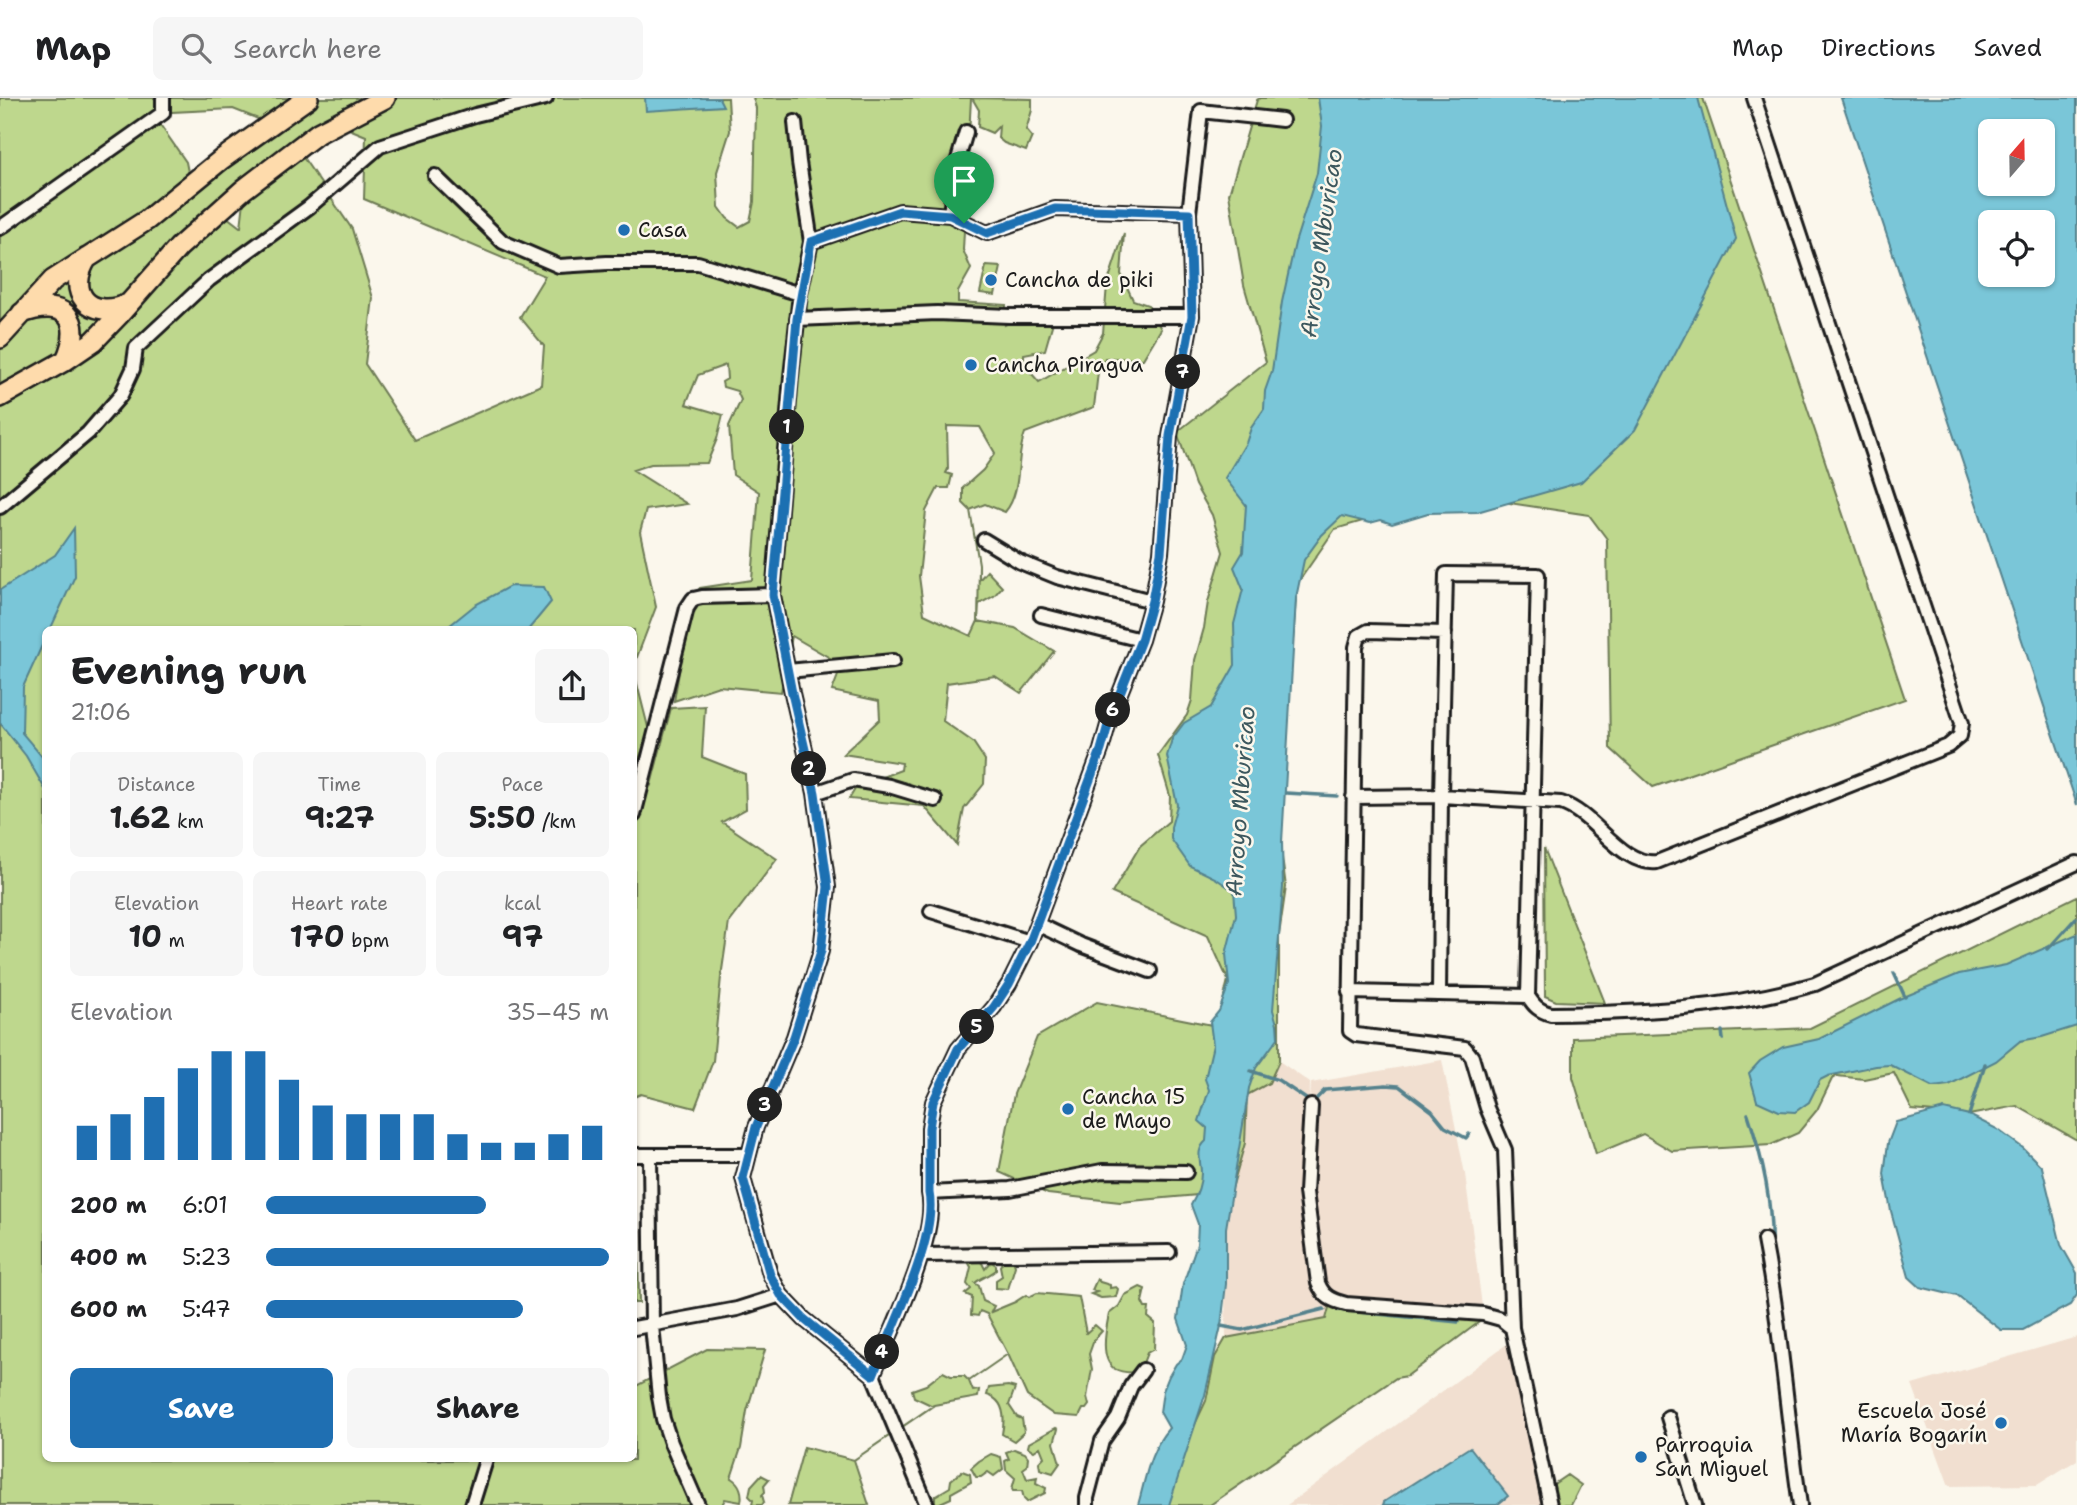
<!DOCTYPE html>
<html lang="en">
<head>
<meta charset="utf-8">
<style>
  :root { --surface:#fff; --page:#f6f6f6; --text:#202124; --muted:#757577; --line:#e0e0e0; --accent:#1f6fb2 }
  body { margin:0; font-family:"Shantell Sans",sans-serif; background:var(--page); color:var(--text); height:100vh; display:flex; flex-direction:column; font-size:26px; white-space:nowrap }
  * { box-sizing:border-box; margin:0 }
  p { font-size:23px; color:var(--muted) }
  .icon { flex:none; width:38px; height:38px; fill:none; stroke:currentColor; stroke-width:2; stroke-linecap:round; stroke-linejoin:round }
  .map { position:relative; flex:1; overflow:hidden }
  .panel { position:absolute; left:42px; top:528px; width:595px; height:836px; display:flex; flex-direction:column; background:var(--surface); border-radius:10px; box-shadow:0 2px 5px #0004 }
  .panel>* { flex:none }
  .needle { width:46px; rotate:20deg }
  .controls { position:absolute; left:1978px; top:21px; display:grid; gap:14px }
  .controls a { display:grid; place-items:center; width:77px; height:77px; border-radius:10px; background:var(--surface); box-shadow:0 2px 5px #0004; font-size:35px }
  .pin { position:absolute; display:grid; place-items:center; width:60px; height:60px; color:#fff; margin:-72px -30px; border-radius:50% 50% 50% 0; rotate:-45deg; box-shadow:0 0 7px #0007 }
  .pin .icon { rotate:45deg }
  .km { position:absolute; width:35px; height:35px; margin:-18px; border-radius:50%; background:#222; color:#fff; font-size:19px; line-height:35px; text-align:center }
  .round { display:grid; place-items:center; flex:none; width:74px; height:74px; border-radius:10px; background:var(--page) }
  .head { display:flex; align-items:center; justify-content:space-between; height:119px; padding:0 28px }
  h1 { font-size:38px; font-weight:700; line-height:52px }
  .figures { display:grid; grid-template-columns:repeat(3,1fr); gap:10px; height:119px; padding:7px 28px }
  .figures div { display:grid; align-content:center; border-radius:10px; background:var(--page); text-align:center }
  .figures b { font-size:30px; font-weight:700 }
  .figures small { font-size:19px; font-weight:400 }
  .figures p { font-size:19px }
  .chart { height:196px; padding:14px 28px }
  .chart p { display:flex; justify-content:space-between }
  .chart svg { width:100%; height:126px; margin-top:7px; stroke:var(--accent); stroke-width:6 }
  .primary-button { display:flex; gap:14px; margin-top:auto; padding:14px 28px }
  .primary-button a { flex:1; height:80px; border-radius:10px; background:var(--accent); color:#fff; font-size:28px; font-weight:700; line-height:80px; text-align:center }
  .primary-button a+a { background:var(--page); color:var(--text) }
  ul { padding:0 28px; list-style:none; font-size:23px }
  li { display:grid; grid-template-columns:112px 84px 1fr; align-items:center; height:52px }
  li i { height:18px; border-radius:9px; background:var(--accent) }
  header { display:flex; align-items:center; gap:42px; box-sizing:border-box; height:98px; padding:0 35px; background:var(--surface); border-bottom:2px solid var(--line) }
  header strong { font-size:33px }
  nav { display:flex; gap:38px; margin-inline-start:auto; font-size:24px }
  .search { width:490px; height:63px; background:var(--page); display:flex; align-items:center; gap:18px; box-sizing:border-box; padding:0 24px; border-radius:10px; color:var(--muted); font-size:26px }
  .map>svg:first-child { display:block }
  .built { fill:#f1dfd0 }
  .green { fill:#bed78d; stroke:#6d7a54; stroke-width:2; fill-rule:evenodd }
  .water { fill:#7ac6d8; stroke:#54828d; stroke-width:2; fill-rule:evenodd }
  .lines { fill:none; stroke-linecap:round; stroke-linejoin:round }
  .stream { stroke:#54828d; stroke-width:3.5 }
  .minor-casing { stroke:#1c1c1c; stroke-width:18 }
  .highway-casing { stroke:#1c1c1c; stroke-width:24 }
  .minor { stroke:#fbf7ec; stroke-width:12 }
  .highway { stroke:#fedbac; stroke-width:19 }
  .route-casing { stroke:#fff; stroke-width:14 }
  .route { stroke:#1f6fb2; stroke-width:9 }
  .poi-dot { fill:#1f6fb2; stroke:#fbf7ec; stroke-width:2.5 }
  .labels { text-anchor:middle; dominant-baseline:central; stroke-width:5; stroke-linejoin:round; paint-order:stroke }
  .poi-label { font-size:21px; fill:#1c1c1c; stroke:#fbf7ec; text-anchor:start }
  .water-label { font-size:23px; font-style:italic; fill:#3d585e; stroke:#fbf7ec }
</style>
</head>
<body>
<header>
<strong>Map</strong>
<div class="search"><svg class="icon" aria-label="search" viewBox="0 0 24 24"><circle cx="10" cy="10" r="6"/><path d="M15 15l6 6"/></svg>Search here</div>
<nav><a>Map</a><a>Directions</a><a>Saved</a></nav>
</header>
<div class="map">
<svg width="2077" height="1407" viewBox="0 0 2077 1407">
  <rect width="100%" height="100%" fill="#fbf7ec"/>
  <filter id="ink" filterUnits="userSpaceOnUse"><feTurbulence type="fractalNoise" baseFrequency=".0143" numOctaves="2"/><feDisplacementMap in="SourceGraphic" scale="14" xChannelSelector="R" yChannelSelector="G"/><feConvolveMatrix kernelMatrix="1 2 1 2 8 2 1 2 1" color-interpolation-filters="sRGB"/></filter>
  <g filter="url(#ink)">
    <path class="built" d="M1442 962 1465 1076 1483 1216 1326 1221 1226 1240 1224 1147 1231 1094 1245 1045 1247 997 1269 985 1279 963 1310 985 1309 1023 1311 985Z
      M2077 1239V1362L2037 1387 1949 1388 1912 1287Z
      M1515 1240 1543 1407H1287L1354 1358Z"/>
    <path class="green" d="M0 0H728L730 33 717 74 719 109 727 120 739 129 750 123 754 104 756 10 753 0H971L963 152 971 171 958 194V204L1006 207 1005 227 1024 218 1057 210 1045 252 1024 256V267L1039 284 1094 252 1103 235 1107 187 1124 135 1121 176 1133 202 1148 207 1161 231 1143 261 1105 260 1098 274 1094 309 1025 335C1015 360 1023 393 1005 414L985 406 970 412 979 466V482L987 473 1002 489 994 498 979 506 978 523 1015 530 1054 553 1021 595 995 578 947 585 943 623 973 644 985 662 984 686 964 711 957 747 924 708 849 701 857 688 901 672 902 665 843 656 880 621 879 603 832 593 842 567 792 538 781 594 719 588 674 603 683 551 679 515 700 490 752 482 759 394 733 377 729 328 741 302 737 293 723 289 722 284 727 281 726 267 698 277 686 306 723 317 717 341 707 365 651 366 633 372 687 406 646 412 640 434 656 509 634 567V532H46V1362H634V1289L707 1251 765 1252 747 1313 741 1350 731 1380C740 1385 743 1395 741 1404L725 1401 722 1407H0ZM233 11 271 26 262 41 193 99 186 64 152 15ZM325 21 366 38 364 101 545 178 520 219 544 248 541 287 415 342 365 266 373 200 352 131 300 55 272 58ZM247 78 241 129H240L218 112ZM947 328 980 329 995 355 983 372 963 390V405L970 412 979 466 978 523 971 538 924 516 919 478 926 413 938 390H949L952 377 946 375 948 371Z
      M972 0 1032 1V12L1026 32 1032 39 1026 53 1004 45 998 40 999 28 992 35 978 29 979 12Z
      M1260 0H1581L1487 387 1335 431 1297 486 1279 737 1286 789 1279 837V963L1269 985 1247 997 1245 1045 1231 1094 1120 1104 1048 1096 999 1074 1014 996 1037 939 1097 904 1217 928 1228 882 1208 838 1112 795 1140 748 1169 723 1170 698 1158 657 1187 617 1192 602 1195 562 1204 530 1208 504 1223 454 1212 417 1195 387 1177 334 1266 264 1244 187 1229 96 1257 2Z
      M1591 0H1703L1905 601 1653 689 1610 650 1607 441 1589 417 1496 403Z
      M986 168 1001 169 995 197 980 195Z
      M634 574 649 633 636 670 651 687 671 610 705 608 702 659 745 676 746 711 722 724 777 761 729 824 721 879 713 963 695 1010 641 996 634 999Z
      M1544 750 1605 905 1556 903 1545 898Z
      M2077 798V1042L2017 1008 1969 1017 1912 1012 1894 975 1864 981 1837 978 1832 981 1817 1012 1798 1035 1771 1047 1672 1053 1643 1036 1596 1056 1573 979V940L1810 930Z
      M634 1146H638L639 1205H634Z
      M973 1160 982 1165 985 1171 991 1164 996 1167V1172C989 1178 982 1179 975 1185L979 1188 983 1203 994 1208 991 1214 1015 1204 1026 1197 1029 1199 1037 1195 1079 1199 1086 1235 1095 1227 1102 1233 1094 1242 1089 1256 1092 1271 1087 1299 1089 1307 1086 1311H1083L1079 1319 1054 1317 1027 1298 1008 1256 969 1283 973 1293 979 1292 978 1299 934 1307 854 1362 869 1407H788L804 1349 854 1362 933 1308 914 1299 912 1292 926 1287 943 1274 951 1278H964L969 1283 1008 1256 987 1216 980 1213 978 1218 971 1217 972 1199 965 1196 971 1191 967 1186 971 1169 967 1162Z
      M1004 1161 1013 1162 1015 1168 1008 1191 996 1190V1182L1002 1178 1000 1168Z
      M1097 1181 1100 1184 1110 1187V1190L1116 1189 1118 1191 1116 1199 1101 1200 1091 1196 1097 1194 1092 1192Z
      M1140 1189 1145 1191 1142 1204 1145 1210H1149L1148 1219 1155 1225 1154 1251 1147 1255 1139 1275C1131 1274 1122 1275 1115 1271 1099 1261 1106 1231 1109 1216L1119 1208 1125 1197Z
      M1331 1202 1483 1216 1482 1222 1407 1278 1396 1280 1210 1407H1165L1182 1354 1206 1303 1215 1259 1226 1240 1326 1221Z
      M1008 1288 1015 1290 1009 1307 1017 1319 1022 1321 1024 1334 1014 1343 1002 1336C1005 1321 1005 1302 987 1297L989 1290Z
      M1056 1330 1058 1331 1054 1345 1060 1365 1053 1375 1040 1371 1039 1364 1044 1359 1040 1349 1034 1353 1028 1349 1029 1345Z
      M1014 1351 1025 1355 1028 1359 1027 1368 1023 1371 1027 1381 1037 1379 1036 1385 1046 1390 1045 1395 1027 1404 1024 1401 1022 1393H1013L1012 1391 1015 1380 1006 1372 1005 1363 1009 1361 1006 1354Z
      M991 1356 1001 1359 1003 1371 994 1378 988 1374 981 1379H976L971 1370 979 1363Z
      M962 1373 970 1376 971 1384 951 1395V1400L938 1406 935 1405V1398L950 1389 951 1382Z
      M761 1377 769 1381 764 1387 765 1394 762 1397 764 1404 762 1407H752L753 1402 749 1398 751 1388Z
      M1567 1377 1581 1387 1571 1407H1543L1542 1394Z"/>
    <path class="water" d="M645 0H719L723 8 646 13Z
      M1318 0H1698L1736 141 1635 332 1581 384 1477 414 1428 415 1392 426 1381 422 1370 425 1342 418 1322 437 1304 462 1296 500 1282 744 1283 789 1273 912 1277 926 1278 940 1256 970 1249 990 1226 1130V1186L1221 1228 1205 1297 1169 1407H1138C1146 1379 1149 1353 1169 1330L1160 1314 1163 1293 1169 1278 1176 1266 1182 1261 1187 1247 1178 1221 1183 1186 1197 1146 1198 1126 1191 1107C1197 1097 1201 1087 1201 1075 1201 1062 1195 1053 1206 1043L1207 1030 1199 1023 1209 992 1205 981 1213 947 1210 924 1219 913 1229 886 1226 856 1236 817 1234 793 1215 780 1190 768 1171 741V729L1177 707 1167 658 1172 641 1184 625 1211 609 1235 567 1234 526 1243 491 1234 469 1243 454 1246 407 1225 380 1246 345 1251 330 1264 311 1265 293 1272 273 1282 204 1295 145 1317 75 1322 28Z
      M1841 0H2077V707ZM1990 33H2042V86H1990ZM1990 124H2042V177H1990Z
      M74 430 75 478 50 532H46L45 541 23 589 22 635 45 662V691L26 658 0 625V492L55 457Z
      M510 488 544 489 551 504 528 532H444L475 507Z
      M2077 836V928L2042 939 2020 943 1996 963 1949 987 1933 989 1890 967 1876 968 1828 978 1820 982 1809 1004 1795 1014 1779 1013 1757 1003 1749 975 1760 963 1783 949 1819 941 1899 901 1959 876 2006 867Z
      M1944 1011 1969 1017 1997 1031 2023 1050 2042 1069 2061 1147 2077 1175V1197L2070 1207 2023 1232H2001L1957 1198 1920 1189 1909 1179 1891 1113 1884 1076 1888 1045 1896 1024Z
      M1470 1349 1508 1398 1497 1407H1383L1384 1404Z"/>
    <g class="lines">
      <path class="stream" d="M1286 695 1337 698
        M2048 851 2076 820
        M1894 875 1905 899
        M1722 933 1723 941
        M1251 973 1278 982 1309 1003 1313 1004 1325 992 1386 987 1399 988 1432 1013 1445 1029 1466 1040 1469 1036
        M1748 1016C1763 1062 1773 1105 1771 1154
        M1969 1017 1985 966
        M1338 1212 1458 1224
        M1221 1228 1242 1232 1324 1211"/>
      <g class="minor-casing">
        <path id="minor" d="M795 24 799 64 811 144 800 196 791 279 773 497 792 595 815 695 828 789 821 853 794 939 756 1029 743 1080 770 1176 781 1197 804 1221 873 1277
          M435 78 503 144 559 168 607 165H698L800 196
          M950 117 955 72 966 34
          M0 130 163 15V0
          M811 144 900 113 950 117 987 135 1055 111 1189 115
          M797 221 937 215 1009 218H1192
          M0 409 88 335 121 297 133 271 136 250 209 182 309 109 380 48 475 17 546 0
          M984 442 1020 464 1057 479 1152 503
          M1041 517 1141 542
          M1445 535 1368 533 1359 538 1356 549 1350 933 1356 937 1465 950 1472 959 1487 1010 1505 1052 1512 1230
          M788 573 893 563
          M815 695 853 682 889 688 935 702
          M1353 699 1441 698 1561 705C1596 716 1620 768 1657 764L1948 648 1960 638 1962 625 1754 0
          M634 717 687 510 693 501 702 499 773 497
          M931 813 1030 844
          M1037 826 1081 847 1150 873
          M1349 894 1528 898
          M1439 896 1441 698 1446 476 1538 477 1528 898C1534 908 1539 913 1551 916 1639 915 1729 911 1815 886L2077 765
          M1311 1008 1306 1094 1318 1185C1324 1199 1331 1202 1346 1206L1483 1216 1501 1221 1512 1230 1550 1407
          M634 1057H749
          M650 1059 652 1228 659 1299 663 1321 671 1345 698 1407
          M929 1095 1010 1091 1102 1073 1186 1074
          M1764 1142C1781 1229 1787 1319 1800 1407
          M921 1157 1169 1154
          M634 1230 737 1211 781 1197
          M1668 1319 1695 1407
          M472 1407 486 1362
          M927 1407 873 1277C891 1233 939 1138 929 1095V1030L933 1004 958 951 994 909 1009 886 1030 844 1101 652 1110 620 1141 542 1152 503 1161 455 1170 338 1192 218 1189 115 1201 13 1282 22
          M1087 1407V1400L1102 1343 1118 1320 1131 1288 1143 1272"/>
      </g>
      <g class="highway-casing">
        <path id="highway" d="M87 160C65 194 89 223 128 206
          M22 215C64 200 85 220 66 262
          M0 240 53 182 147 122 222 61 308 0
          M0 299 66 262 94 243 118 218 179 149 243 92 318 35 385 0"/>
      </g>
      <use href="#minor" class="minor"/>
      <use href="#highway" class="highway"/>
    </g>
  </g>
  <g class="lines" filter="url(#ink)">
    <g class="route-casing">
      <path id="route" d="M1055 111 1189 115 1192 218 1170 338 1161 455 1152 503 1141 542 1110 620 1101 652 1030 844 1009 886 994 909 958 951 933 1004 929 1030V1095C938 1139 891 1233 873 1277L804 1221 781 1197 770 1177 743 1080 756 1029 794 939 821 853 828 789 815 695 792 595 773 497 797 221 811 144 900 113 950 117 987 135Z"/>
    </g>
    <use href="#route" class="route"/>
  </g>
  <g class="poi-dot">
    <circle cx="624" cy="132" r="7"/>
    <circle cx="991" cy="182" r="7"/>
    <circle cx="971" cy="267" r="7"/>
    <circle cx="1068" cy="1011" r="7"/>
    <circle cx="2001" cy="1325" r="7"/>
    <circle cx="1641" cy="1359" r="7"/>
  </g>
  <g class="labels">
    <g class="poi-label">
      <text x="638" y="132">Casa</text>
      <text x="1005" y="182">Cancha de piki</text>
      <text x="985" y="267">Cancha Piragua</text>
      <text x="1082" y="999">Cancha 15<tspan x="1082" dy="24">de Mayo</tspan></text>
      <text x="1987" y="1313" text-anchor="end">Escuela José<tspan x="1987" dy="24">María Bogarín</tspan></text>
      <text x="1655" y="1347">Parroquia<tspan x="1655" dy="24">San Miguel</tspan></text>
    </g>
    <g class="water-label">
      <text transform="translate(1321 145) rotate(-82)">Arroyo Mburicao</text>
      <text transform="translate(1240 703) rotate(-86)">Arroyo Mburicao</text>
    </g>
  </g>
</svg>
<div class="controls">
<a><svg class="needle" viewBox="-14 -14 28 28"><path d="M0-13l5 13h-10z" fill="#e53935"/><path d="M0 13l5-13h-10z" fill="#757577"/></svg></a>
<a><svg class="icon" aria-label="locate" viewBox="0 0 24 24"><circle cx="12" cy="12" r="6"/><path d="M12 2v4M12 18v4M2 12h4M18 12h4"/></svg></a>
</div>
<div class="pin" style="left:964px;top:125px;background:#1e9e55"><svg class="icon" aria-label="arrive" viewBox="0 0 24 24"><path d="M6 21V4h12l-3 4 3 4H6"/></svg></div>
<b class="km" style="left:787px;top:329px">1</b>
<b class="km" style="left:809px;top:671px">2</b>
<b class="km" style="left:765px;top:1007px">3</b>
<b class="km" style="left:882px;top:1254px">4</b>
<b class="km" style="left:977px;top:929px">5</b>
<b class="km" style="left:1113px;top:612px">6</b>
<b class="km" style="left:1183px;top:274px">7</b>
<section class="panel">
<div class="head"><div><h1>Evening run</h1><p>21:06</p></div><a class="round"><svg class="icon" aria-label="share" viewBox="0 0 24 24"><path d="M12 15V3M7 8l5-5 5 5M5 13v7h14v-7"/></svg></a></div>
<div class="figures">
<div><p>Distance</p><b>1.62<small> km</small></b></div>
<div><p>Time</p><b>9:27</b></div>
<div><p>Pace</p><b>5:50<small> /km</small></b></div>
</div>
<div class="figures">
<div><p>Elevation</p><b>10<small> m</small></b></div>
<div><p>Heart rate</p><b>170<small> bpm</small></b></div>
<div><p>kcal</p><b>97</b></div>
</div>
<div class="chart"><p><span>Elevation</span>35–45 m</p>
<svg viewBox="0 0 160 44" preserveAspectRatio="none"><path d="M5 44V32M15 44V28M25 44V22M35 44V12M45 44V6M55 44V6M65 44V16M75 44V25M85 44V28M95 44V28M105 44V28M115 44V35M125 44V38M135 44V38M145 44V35M155 44V32"/></svg>
</div>
<ul>
<li><b>200 m</b>6:01<i style="width:64%"></i></li>
<li><b>400 m</b>5:23<i style="width:100%"></i></li>
<li><b>600 m</b>5:47<i style="width:75%"></i></li>
</ul>
<div class="primary-button"><a>Save</a><a>Share</a></div>
</section>
</div>
</body>
</html>
